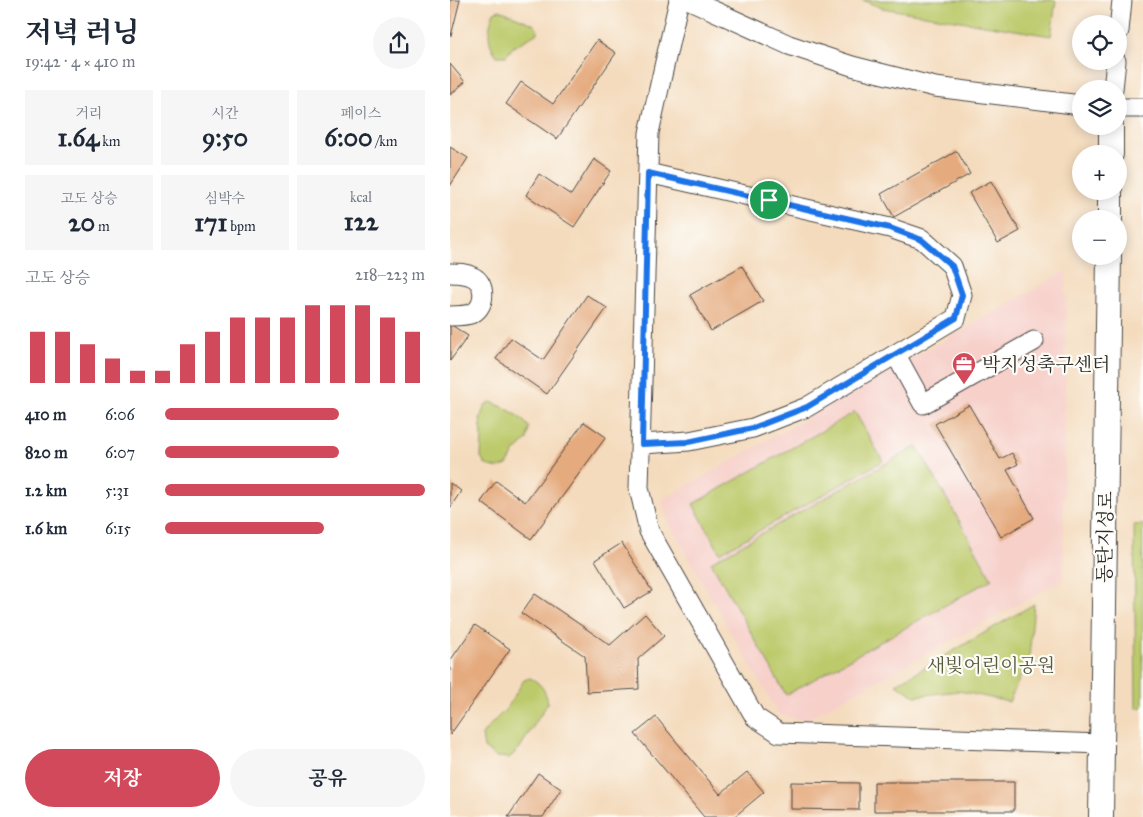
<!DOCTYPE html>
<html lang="ko">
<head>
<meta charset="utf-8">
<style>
  :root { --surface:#fff; --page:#f6f6f7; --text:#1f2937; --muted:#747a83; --accent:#d1495b }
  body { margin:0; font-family:"IM FELL Great Primer","Noto Serif KR",serif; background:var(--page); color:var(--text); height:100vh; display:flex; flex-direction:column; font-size:19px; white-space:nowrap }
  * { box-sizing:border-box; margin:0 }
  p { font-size:16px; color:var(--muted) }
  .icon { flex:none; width:28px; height:28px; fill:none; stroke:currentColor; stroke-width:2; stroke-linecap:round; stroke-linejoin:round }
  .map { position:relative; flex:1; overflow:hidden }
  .panel { display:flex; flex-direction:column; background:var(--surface); width:450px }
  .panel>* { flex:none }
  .fabs { position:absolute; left:622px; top:15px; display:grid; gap:10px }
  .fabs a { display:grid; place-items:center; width:55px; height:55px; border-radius:50%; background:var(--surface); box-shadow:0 2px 12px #0003; font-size:25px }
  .pin { position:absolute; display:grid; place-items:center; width:42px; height:42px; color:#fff; margin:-21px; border:2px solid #fff; border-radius:50%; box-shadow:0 1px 5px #0007 }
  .round { display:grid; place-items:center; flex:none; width:52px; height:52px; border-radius:26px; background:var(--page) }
  .head { display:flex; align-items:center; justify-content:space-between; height:85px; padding:0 25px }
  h1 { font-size:28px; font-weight:700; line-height:38px }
  .metrics { display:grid; grid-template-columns:repeat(3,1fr); gap:8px; height:85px; padding:5px 25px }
  .metrics div { display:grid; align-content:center; border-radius:0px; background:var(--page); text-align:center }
  .metrics b { font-size:25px; font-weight:700 }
  .metrics small { font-size:14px; font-weight:400 }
  .metrics p { font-size:14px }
  .chart { height:140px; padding:10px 25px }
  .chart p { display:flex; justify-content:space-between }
  .chart svg { width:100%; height:90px; margin-top:5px; stroke:var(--accent); stroke-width:6 }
  .cta { display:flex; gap:10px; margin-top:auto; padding:10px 25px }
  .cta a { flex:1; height:58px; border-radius:30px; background:var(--accent); color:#fff; font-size:20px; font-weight:700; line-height:58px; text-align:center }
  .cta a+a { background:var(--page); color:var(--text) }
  ul { padding:0 25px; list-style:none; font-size:16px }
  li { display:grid; grid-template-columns:80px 60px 1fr; align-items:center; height:38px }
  li i { height:12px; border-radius:6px; background:var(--accent) }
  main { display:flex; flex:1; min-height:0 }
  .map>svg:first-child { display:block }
  .built { fill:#f7d0ca }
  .green { fill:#bdca6c; stroke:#747a4c }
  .building { fill:#e5ab7f }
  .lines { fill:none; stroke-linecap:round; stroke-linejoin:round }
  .minor-casing { stroke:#494541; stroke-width:21 }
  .major-casing { stroke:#494541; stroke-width:26 }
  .minor { stroke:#fff; stroke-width:19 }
  .major { stroke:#fff; stroke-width:24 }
  .route-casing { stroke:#fff; stroke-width:10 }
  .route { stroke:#1a73e8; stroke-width:6 }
  .labels { text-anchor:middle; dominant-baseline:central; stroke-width:4.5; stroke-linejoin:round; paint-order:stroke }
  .poi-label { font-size:19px; fill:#2b2b2b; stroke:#fdfcf7; text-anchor:start }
  .street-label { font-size:19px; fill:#2b2b2b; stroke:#fdfcf7 }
  .park-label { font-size:19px; fill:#575b3e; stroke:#fdfcf7 }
</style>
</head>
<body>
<main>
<section class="panel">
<div class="head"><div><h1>저녁 러닝</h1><p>19:42 · 4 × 410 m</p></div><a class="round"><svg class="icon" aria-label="share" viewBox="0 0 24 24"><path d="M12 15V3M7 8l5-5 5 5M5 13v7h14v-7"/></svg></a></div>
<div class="metrics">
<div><p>거리</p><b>1.64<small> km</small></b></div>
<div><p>시간</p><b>9:50</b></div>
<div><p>페이스</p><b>6:00<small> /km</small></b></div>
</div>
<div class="metrics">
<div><p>고도 상승</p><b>20<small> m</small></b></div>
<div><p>심박수</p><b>171<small> bpm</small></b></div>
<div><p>kcal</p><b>122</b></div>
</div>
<div class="chart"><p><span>고도 상승</span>218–223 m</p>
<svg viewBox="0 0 160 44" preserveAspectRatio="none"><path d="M5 44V19M15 44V19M25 44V25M35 44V32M45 44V38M55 44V38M65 44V25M75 44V19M85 44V12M95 44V12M105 44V12M115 44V6M125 44V6M135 44V6M145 44V12M155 44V19"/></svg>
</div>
<ul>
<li><b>410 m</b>6:06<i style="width:67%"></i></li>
<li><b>820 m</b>6:07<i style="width:67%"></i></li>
<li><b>1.2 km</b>5:31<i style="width:100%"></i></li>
<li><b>1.6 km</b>6:15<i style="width:61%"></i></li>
</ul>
<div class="cta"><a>저장</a><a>공유</a></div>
</section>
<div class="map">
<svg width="693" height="817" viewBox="0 0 693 817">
  <rect width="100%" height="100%" fill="#fdfcf7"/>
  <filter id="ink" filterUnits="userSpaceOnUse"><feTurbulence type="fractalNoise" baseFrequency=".02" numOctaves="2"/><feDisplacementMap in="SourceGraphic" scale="10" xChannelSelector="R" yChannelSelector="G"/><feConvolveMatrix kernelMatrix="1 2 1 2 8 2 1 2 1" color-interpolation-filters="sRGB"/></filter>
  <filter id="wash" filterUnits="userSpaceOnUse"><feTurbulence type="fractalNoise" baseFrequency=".0096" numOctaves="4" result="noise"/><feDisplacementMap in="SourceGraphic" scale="20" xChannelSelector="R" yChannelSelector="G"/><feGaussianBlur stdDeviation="1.12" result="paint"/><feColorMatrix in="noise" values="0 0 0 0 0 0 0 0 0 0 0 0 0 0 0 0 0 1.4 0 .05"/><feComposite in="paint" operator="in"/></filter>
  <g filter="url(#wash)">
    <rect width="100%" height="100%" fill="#f4dbbd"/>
    <path class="built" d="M616 271 613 580 355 720 329 715 218 522 212 500Z"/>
    <path class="green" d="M412 0H606L601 36 432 8Z
      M50 10 83 24 88 30 86 34 63 47 56 56H47C36 42 38 28 44 12Z
      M41 402C56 408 69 414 79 427L77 440 65 451 57 465 48 468 36 465 31 457 32 435 30 419 35 405Z
      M405 412 433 461 270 553 243 504Z
      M467 446 542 579 336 695 261 562Z
      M693 524V707L686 708 684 525Z
      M584 604 579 658 559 702 509 691 465 696 446 684Z
      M80 678C91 683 96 691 98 703L69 749 59 758 46 757 34 748 32 735 40 725 57 708 74 680Z"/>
    <g id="blocks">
      <path class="building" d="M0 0H10L1 36H0Z
        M147 40 166 53 107 139 56 104 71 82 103 104Z
        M0 64 15 82 0 95Z
        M0 147 18 158 0 186Z
        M507 151 520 174 444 217 431 194Z
        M144 159 161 171 124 227 76 195 89 174 121 195Z
        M541 181 570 231 548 243 519 193Z
        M292 266 313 301 261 331 240 295Z
        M137 295 157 308 97 394 46 359 61 338 93 360Z
        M0 324 18 336 0 361Z
        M519 405 550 459 562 453 568 464 557 470 584 518 551 537 485 424Z
        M134 422 156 437 81 539 31 502 46 481 75 502Z
        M0 483 11 491 0 508Z
        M172 543 202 591 174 608 145 560Z
        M85 594 160 645 195 614 214 636 188 659 189 689 137 692 135 656 71 613Z
        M25 625 60 649 0 735V661Z
        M206 717 270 794 297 772 314 792 284 817H254L185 734Z
        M88 773 111 789 93 817H58Z
        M341 782 409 783V810L341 809Z
        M424 782H564V811H424Z"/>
    </g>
  </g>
  <g filter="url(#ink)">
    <use href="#blocks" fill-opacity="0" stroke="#494541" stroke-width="1"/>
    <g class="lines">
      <g class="minor-casing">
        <path id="minor" d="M229 0 199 133 189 488 199 531 305 717 329 733 652 744
          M240 0 339 45 402 66 485 87 631 105
          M669 31 672 0
          M663 89 666 61
          M669 108H693
          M0 273C8 273 16 273 23 277 36 283 36 306 23 313 16 316 8 316 0 316
          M446 355 473 404 584 341
          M192 444 239 441 303 428 357 407 506 318 512 295 502 266 472 239 440 228 198 173"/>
      </g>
      <g class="major-casing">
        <path id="major" d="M661 154V126
          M660 219V191
          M651 817 659 256"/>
      </g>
      <use href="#minor" class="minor"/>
      <use href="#major" class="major"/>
    </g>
  </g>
  <g class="lines" filter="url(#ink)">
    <g class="route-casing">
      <path id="route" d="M198 173 440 228 472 240 502 266 512 295 506 318 357 407 303 428 238 442 192 444Z"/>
    </g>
    <use href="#route" class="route"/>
  </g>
  <defs>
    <g id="office-pin" transform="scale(1.25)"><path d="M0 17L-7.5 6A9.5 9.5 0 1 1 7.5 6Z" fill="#d1495b" stroke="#fdfcf7"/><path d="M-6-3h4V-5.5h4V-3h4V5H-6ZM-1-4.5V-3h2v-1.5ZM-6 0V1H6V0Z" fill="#fff"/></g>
  </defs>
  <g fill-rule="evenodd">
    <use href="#office-pin" x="514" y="364"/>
  </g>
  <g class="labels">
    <g class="poi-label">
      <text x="532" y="364">박지성축구센터</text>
    </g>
    <g class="street-label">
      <text transform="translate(655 537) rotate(-89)">동탄지성로</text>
    </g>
    <g class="park-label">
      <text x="541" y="665">새빛어린이공원</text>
    </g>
  </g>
</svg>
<div class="fabs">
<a><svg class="icon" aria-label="locate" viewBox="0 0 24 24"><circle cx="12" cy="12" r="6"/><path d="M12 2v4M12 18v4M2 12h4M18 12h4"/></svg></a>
<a><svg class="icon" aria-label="layers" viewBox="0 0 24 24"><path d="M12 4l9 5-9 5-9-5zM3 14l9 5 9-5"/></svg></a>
<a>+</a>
<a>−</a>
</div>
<div class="pin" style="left:319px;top:200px;background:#1e9e55"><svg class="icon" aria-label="arrive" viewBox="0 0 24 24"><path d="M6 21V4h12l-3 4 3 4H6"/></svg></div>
</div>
</main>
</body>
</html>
